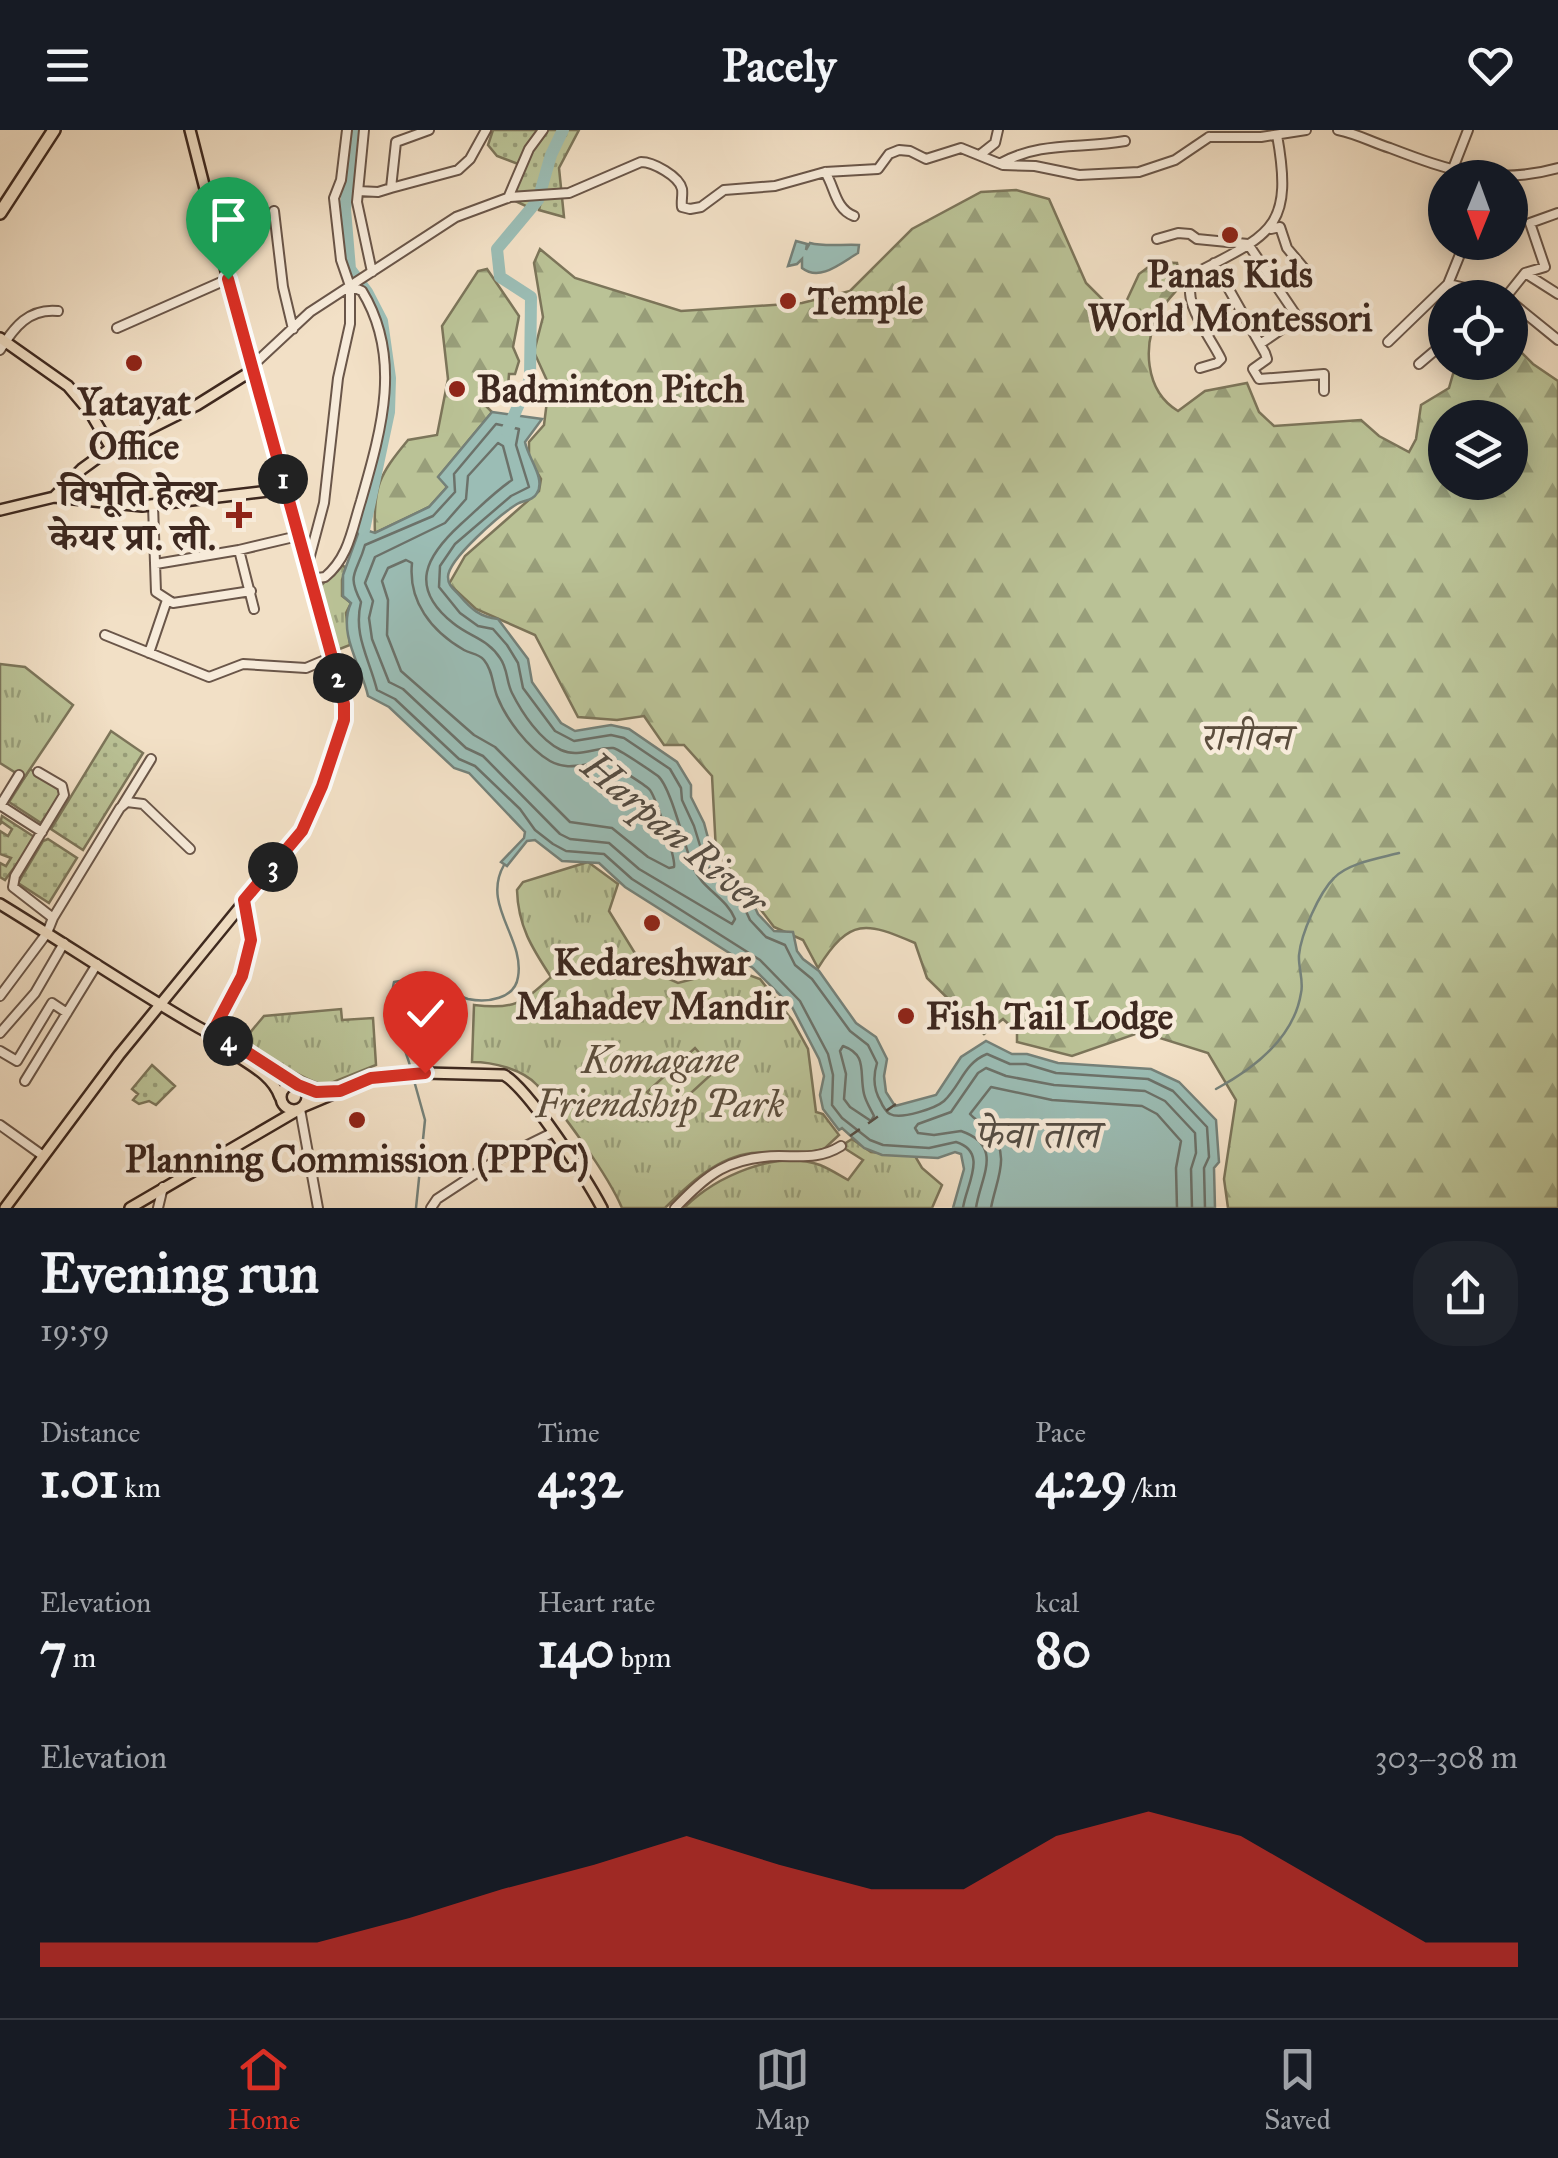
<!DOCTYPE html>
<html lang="en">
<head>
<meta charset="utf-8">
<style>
  :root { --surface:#171b24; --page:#20242c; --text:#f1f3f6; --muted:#9ea1a6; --line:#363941; --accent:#d93025 }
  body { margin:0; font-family:"IM FELL Great Primer","Noto Serif Devanagari",serif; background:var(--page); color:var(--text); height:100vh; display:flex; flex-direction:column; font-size:38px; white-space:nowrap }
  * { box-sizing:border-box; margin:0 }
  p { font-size:32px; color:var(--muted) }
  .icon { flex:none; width:55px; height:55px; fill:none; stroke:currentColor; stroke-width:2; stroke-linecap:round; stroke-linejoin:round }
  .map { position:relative; height:1078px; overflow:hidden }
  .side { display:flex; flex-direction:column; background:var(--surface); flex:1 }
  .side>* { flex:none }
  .needle { width:65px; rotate:181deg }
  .controls { position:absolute; left:1428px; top:30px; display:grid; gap:20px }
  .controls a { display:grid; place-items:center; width:100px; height:100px; border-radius:50%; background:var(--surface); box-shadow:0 5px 25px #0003; font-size:50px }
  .pin { position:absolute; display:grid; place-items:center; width:85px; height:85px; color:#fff; margin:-102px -42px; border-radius:50% 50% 50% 0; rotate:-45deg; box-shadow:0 0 10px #0007 }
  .pin .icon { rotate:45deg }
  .km { position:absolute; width:50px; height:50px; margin:-25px; border-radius:50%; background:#222; color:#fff; font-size:28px; line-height:50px; text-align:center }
  .round { display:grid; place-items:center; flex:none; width:105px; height:105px; border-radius:40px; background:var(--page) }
  .head { display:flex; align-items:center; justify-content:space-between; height:170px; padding:0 40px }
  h1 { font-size:55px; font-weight:700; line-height:75px }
  .figures { display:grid; grid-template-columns:repeat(3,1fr); gap:15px; height:170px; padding:10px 40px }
  .figures div { display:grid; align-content:center }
  .figures b { font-size:50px; font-weight:700 }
  .figures small { font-size:28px; font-weight:400 }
  .figures p { font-size:28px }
  .chart { height:280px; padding:20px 40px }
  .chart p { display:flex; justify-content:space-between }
  .chart svg { width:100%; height:180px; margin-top:10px; fill:var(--accent); opacity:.7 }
  header { display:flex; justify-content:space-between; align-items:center; height:130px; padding:0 40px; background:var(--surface); font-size:45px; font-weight:700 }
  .menu { display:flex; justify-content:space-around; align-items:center; height:140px; border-top:2px solid var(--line); background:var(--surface); font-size:28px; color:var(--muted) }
  .menu a { display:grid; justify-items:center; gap:5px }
  .menu .on { color:var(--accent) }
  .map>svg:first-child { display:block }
  .grass { fill:url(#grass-dots); stroke:#7c755a; stroke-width:2.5 }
  .forest { fill:url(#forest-firs); stroke:#7c755a; stroke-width:2.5; fill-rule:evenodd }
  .park { fill:url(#park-tufts); stroke:#7c755a; stroke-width:2.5 }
  .garden { fill:#bac296; stroke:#7c755a; stroke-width:2.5 }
  .water { fill:#9bbdb5; stroke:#758179; stroke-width:2.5 }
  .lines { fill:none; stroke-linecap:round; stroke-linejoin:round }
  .shore { stroke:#6c726a; stroke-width:2.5 }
  .stream { stroke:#758179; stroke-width:2.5 }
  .river { stroke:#9bbdb5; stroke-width:12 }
  .ferry { stroke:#544d44; stroke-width:2.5; stroke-dasharray:12 10; stroke-linecap:butt }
  .minor-casing { stroke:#6a5649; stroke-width:12 }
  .major-casing { stroke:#3d281f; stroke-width:14 }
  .highway-casing { stroke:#3d281f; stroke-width:16 }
  .minor { stroke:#f7ebda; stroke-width:8 }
  .major { stroke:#f2e0c6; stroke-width:9 }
  .highway { stroke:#f2e0c6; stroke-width:11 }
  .route-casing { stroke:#fff; stroke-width:20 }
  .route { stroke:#d93025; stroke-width:12 }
  .poi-dot { fill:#8f2418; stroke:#f7ebda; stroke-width:4 }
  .labels { text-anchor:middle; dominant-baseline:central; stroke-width:9; stroke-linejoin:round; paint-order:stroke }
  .poi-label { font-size:38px; font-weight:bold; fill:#3d281f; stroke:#f7ebda }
  .park-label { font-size:38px; font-style:italic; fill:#5c4e3d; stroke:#f7ebda }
  .water-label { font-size:40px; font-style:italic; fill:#544d44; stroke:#f7ebda }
</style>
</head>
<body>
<header><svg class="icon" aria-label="menu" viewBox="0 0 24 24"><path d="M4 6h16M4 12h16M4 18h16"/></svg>Pacely<svg class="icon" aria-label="heart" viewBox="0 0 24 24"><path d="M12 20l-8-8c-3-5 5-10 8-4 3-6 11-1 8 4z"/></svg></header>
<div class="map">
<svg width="1558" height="1078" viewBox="0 0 1558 1078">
  <defs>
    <pattern id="grass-dots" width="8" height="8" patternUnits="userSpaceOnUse" patternTransform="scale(2.5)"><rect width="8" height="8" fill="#bac296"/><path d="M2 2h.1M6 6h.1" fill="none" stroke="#989e7a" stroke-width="1.8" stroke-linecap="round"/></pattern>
    <pattern id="forest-firs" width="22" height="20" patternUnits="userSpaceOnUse" patternTransform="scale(2.5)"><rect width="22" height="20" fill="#bac296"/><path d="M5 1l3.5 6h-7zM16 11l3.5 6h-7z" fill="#989e7a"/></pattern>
    <pattern id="park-tufts" width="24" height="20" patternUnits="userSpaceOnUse" patternTransform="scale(2.5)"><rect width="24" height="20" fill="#bac296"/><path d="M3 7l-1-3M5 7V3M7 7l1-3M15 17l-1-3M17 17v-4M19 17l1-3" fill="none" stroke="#989e7a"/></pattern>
  </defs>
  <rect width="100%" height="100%" fill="#f2e0c6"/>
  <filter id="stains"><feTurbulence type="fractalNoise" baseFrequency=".002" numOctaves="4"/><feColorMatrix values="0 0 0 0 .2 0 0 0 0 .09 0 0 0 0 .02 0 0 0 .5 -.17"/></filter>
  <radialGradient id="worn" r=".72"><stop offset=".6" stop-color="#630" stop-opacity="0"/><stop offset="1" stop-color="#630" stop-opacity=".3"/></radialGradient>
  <path class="grass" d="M493 0H540L518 34 497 26 488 15Z
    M547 0H561C549 24 546 57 530 78L511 69 530 21Z
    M566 0H579L559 38 564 87 539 80 551 27Z
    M111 601 143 623 83 720 51 699Z
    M30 639 62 662 41 693 9 672Z
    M2 686 36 708 5 750 0 747V733L6 736 11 728 0 724V701L8 706 12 699 2 692 0 694Z
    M48 709 77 728 49 773 18 753 43 711Z
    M152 935 175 956 156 975 149 971 139 974 133 970 138 964 132 959Z"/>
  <path class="forest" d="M1016 60 1049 69 1086 153 1108 175 1126 172 1139 144 1155 132 1177 133 1181 155C1175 163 1166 171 1161 180 1141 214 1145 261 1178 281L1205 261 1247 253 1259 282 1274 296 1361 290 1379 306 1409 322 1416 309 1421 275 1449 258 1453 244 1466 233 1510 232V211L1533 234 1558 251V1078H1228L1224 1049 1236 970 1208 923 1141 902 1072 926 1017 912V902L1003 889 984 904 927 848 915 813C866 792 850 787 818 838L803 810 774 797 716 721 712 646 684 615H664L644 586 617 590 578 587 535 505 476 479 449 454 465 426 539 361 541 349 529 328V312L544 295 549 255 534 222 543 187 534 133 540 119 575 148 681 181 802 173 850 161 912 99 981 62ZM1445 288H1510V352H1445Z
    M487 139 519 186 513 217 519 231 515 244H509L507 270 486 267 485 275 492 282 439 346 447 357 429 377 375 403C373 357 379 345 408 310L437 305 448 249 442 196 478 141Z"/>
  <path class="park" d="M341 434 346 438 342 450V466L351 473 346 483 350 515 337 520 320 457Z
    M0 534 25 537 73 575 24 648 0 633Z
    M588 732 618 754 609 781 644 838 678 853 693 849 706 841 735 840 760 849 792 890 808 919 816 982 823 984 839 1005 824 1019C801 1026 775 1021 752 1023 717 1027 688 1055 665 1078H622C609 1047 561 979 537 955 522 939 493 932 472 932L474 875C515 880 522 873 551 847 532 818 518 796 517 760L523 752Z
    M341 879 342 890 373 888 376 935 326 955C309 954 261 922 243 911L264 886Z
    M852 1009 871 1022 915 1026 922 1038 942 1055 932 1078H684C715 1047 776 1019 820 1035 830 1039 839 1045 848 1050L863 1030 841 1016Z"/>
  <path class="garden" d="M695 918 715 941 667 985 647 962Z"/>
  <path class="water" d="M796 111 807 114 806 120 810 113C825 117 843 114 859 115L858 123C841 133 820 152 802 138V129L797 134 788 136Z
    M492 282 542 289 525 312C528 328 546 349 537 363 533 371 524 370 517 374 501 384 448 429 448 447 448 456 454 459 460 466 471 479 480 487 498 489L528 529 532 552 561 593 575 601 611 595 629 599 677 632 691 655V667L704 693 714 730 748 762 758 784 774 801 793 802 797 821 803 829 819 841 856 893 876 907 887 929 884 946 886 962 895 976 936 965 961 927 986 911 1012 924H1027L1058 933 1151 939 1179 952 1216 990 1219 1032 1214 1038 1215 1078H953L964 1039 961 1024 955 1022 938 1028 882 1025 864 1018 842 998 839 1000 823 979 820 965 824 946 819 929 792 877 753 838 625 757 599 733 562 731 535 710 527 711 507 736 501 732 524 708 525 702 469 643 454 638 389 577 368 566C362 537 337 503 351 473L343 466V445L360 398 375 403 429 377 447 357 438 347Z"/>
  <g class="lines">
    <path class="shore" d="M498 313 503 316 512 350C493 363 478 379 461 394 426 426 408 457 453 493 470 507 488 509 500 528 508 539 506 551 512 563 522 583 540 610 561 620 578 628 596 617 613 618 619 619 651 641 658 646 671 657 685 718 693 737 702 759 726 767 735 789L732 794 639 739 609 713 570 709 560 704 483 626 466 618 403 559 389 552 372 509 369 488 373 471 365 453 375 427 445 393 466 369 468 346Z
      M406 430 412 433C408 471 431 501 464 520 471 524 478 523 484 530 493 541 492 553 497 566 506 589 528 618 550 631 571 643 588 630 610 634 614 635 645 655 649 659 655 664 676 729 674 737L669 738 648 727 612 698 570 692 495 617 474 605 401 541 387 505 388 470 382 451 388 438Z
      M843 916C868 925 859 942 864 964 866 972 870 978 874 986L871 991 850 977 844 969 846 944 840 921Z
      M963 1078C966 1055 989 1022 956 1012L929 1018 883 1015 870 1010 842 988 832 975 833 945 828 924 800 871 760 830 632 749 604 724 566 721 553 714 535 700 520 679 475 636 459 629 395 569 377 560C369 528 353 505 361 472 346 443 357 444 365 415L433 386 455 362 454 344 496 294 519 299 516 315 529 357 511 366 455 414 440 436 439 457 460 483 478 496 493 499 507 515 518 533 523 558 555 601 574 611 611 605 624 608 670 639 681 658 682 670 694 696 706 735 740 768 750 790 766 807 785 815 795 835 812 849 850 901 868 915 877 933C873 946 873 959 881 972 882 975 887 983 890 984 901 990 936 978 944 971 961 955 964 933 987 924L1010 934H1026L1056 943 1148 949 1173 961 1207 997 1209 1027 1204 1038 1205 1078
      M976 1078C980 1048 1005 1016 961 1001L934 1005 918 1003 915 998 918 994 951 982 978 943 986 938 1006 946 1054 955 1145 961 1165 971 1195 1003 1196 1023 1191 1039 1192 1078
      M991 1078C996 1050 1012 1025 989 1000 983 993 975 990 970 984L991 957 1052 970 1142 976 1157 984 1181 1011 1176 1038 1177 1078"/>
    <path class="stream" d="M411 939C403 910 386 882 394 852 406 849 428 849 440 854 450 858 458 866 468 869 487 873 515 869 518 847 525 808 481 775 504 735
      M413 947 425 990 416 1078
      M1216 959C1253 939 1294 908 1301 863 1304 851 1298 837 1299 825 1301 804 1319 763 1334 748 1348 733 1380 728 1399 723"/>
    <path class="river" d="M357 0 345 79 350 139 367 162 382 191 390 248 389 282 364 400
      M507 301 530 249 531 167 500 147 497 119 538 70 551 25 563 0"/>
    <path class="ferry" d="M850 1006 896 974"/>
    <g class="minor-casing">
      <path id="minor" d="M364 0 357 72 372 142
        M1338 0C1358 4 1371 12 1390 18 1450 41 1493 56 1558 38
        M1209 7H1261L1306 0
        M981 24 995 13 998 0
        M1001 33C1041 11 1082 19 1125 11
        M1452 41 1468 0
        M825 42C835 57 835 79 854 86
        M391 58 458 40 470 29 486 0
        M358 61 378 62 391 58 396 12 429 0
        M508 68 529 19 543 0
        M274 81 283 157 293 199
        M1271 99 1280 97 1287 118 1308 143
        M1157 109 1178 103 1190 104 1197 109 1248 114 1298 188 1260 214
        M1214 133 1265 223 1267 229 1253 239 1259 249 1324 244V261
        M1525 143 1558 164
        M1448 154 1479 161 1492 168
        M1505 168 1525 143 1545 137 1530 93 1558 83
        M1510 171 1558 210
        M117 198 228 149
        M1388 212 1448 154 1465 112
        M0 220C14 197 29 178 58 181
        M1419 234 1445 212
        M252 236 310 182 456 87 510 67 569 63 641 32C653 32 679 46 682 59 683 65 681 71 682 77L690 79 701 77 724 60 775 56 825 42 878 39 889 24 899 20 910 21 926 29 961 18 1003 35 1035 36 1079 45 1139 42 1175 30 1209 7
        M1200 238 1217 233 1221 229C1209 204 1179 171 1194 144 1271 104 1294 99 1277 5
        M153 375 156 462 173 473 251 461
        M239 420 254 479
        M156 434 239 420 298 406
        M307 437 324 373 338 248 350 194V156L341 130 334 68 341 50 347 0
        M310 449 325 447C349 427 352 399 361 371 381 301 403 228 362 161L350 156
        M105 505 209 547 243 534 306 538 332 527
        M149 523 167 470
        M38 642 62 656 64 665 15 746 13 757 53 788
        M0 675 42 702
        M0 676 19 645
        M122 676 151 629
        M0 866 47 803 53 788 120 678 127 672 143 674 190 719
        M0 903 35 863 64 813
        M211 905 242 846 251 810 244 770
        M0 921 17 931 52 873 67 883
        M25 951 97 834
        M300 979 318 1078
        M0 995 42 1025
        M158 1078 163 1057
        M431 1078 437 1069 495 1031 552 1003
        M675 1078C708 1044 728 1027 779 1026 802 1026 820 1029 841 1016"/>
    </g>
    <g class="major-casing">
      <path id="major" d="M0 208 68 256 90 282 111 318
        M54 367 82 339 111 318 197 275 253 240
        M0 380 54 367 142 376 285 359
        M0 774C64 813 126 855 191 893 228 915 264 927 298 955
        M213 907C233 929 270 938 280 967
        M281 967a13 13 0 1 1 26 0a13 13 0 1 1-26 0Z
        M302 977 371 948 425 943 504 945C529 959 587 1050 602 1078
        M5 1078 119 925 302 701 322 656 344 590V574L332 527 228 149 190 0
        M130 1078 298 980"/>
    </g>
    <g class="highway-casing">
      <path id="highway" d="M0 83 54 0"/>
    </g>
    <use href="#minor" class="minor"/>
    <use href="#major" class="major"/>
    <use href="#highway" class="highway"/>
  </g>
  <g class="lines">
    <g class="route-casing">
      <path id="route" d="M228 149 332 527 344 574V590L322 656 302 701 244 770 251 810 242 846 211 905 233 913 298 955 316 962 340 961 371 948 425 943"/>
    </g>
    <use href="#route" class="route"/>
  </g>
  <g class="poi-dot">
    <circle cx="1230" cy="105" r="10"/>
    <circle cx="788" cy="171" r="10"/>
    <circle cx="134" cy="233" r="10"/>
    <circle cx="457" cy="259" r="10"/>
    <path d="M234 370h10v10h10v10h-10v10h-10v-10h-10v-10h10z"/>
    <circle cx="652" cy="793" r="10"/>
    <circle cx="906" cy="886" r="10"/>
    <circle cx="357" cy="990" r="10"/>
  </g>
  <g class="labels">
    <g class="poi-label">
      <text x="1230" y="144">Panas Kids<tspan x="1230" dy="44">World Montessori</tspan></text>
      <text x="808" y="171" text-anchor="start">Temple</text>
      <text x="477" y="259" text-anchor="start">Badminton Pitch</text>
      <text x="134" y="272">Yatayat<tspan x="134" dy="44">Office</tspan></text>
      <text x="216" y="363" text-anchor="end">विभूति हेल्थ<tspan x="216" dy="44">केयर प्रा. ली.</tspan></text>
      <text x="652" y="832">Kedareshwar<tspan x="652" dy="44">Mahadev Mandir</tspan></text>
      <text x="926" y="886" text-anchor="start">Fish Tail Lodge</text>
      <text x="357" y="1029">Planning Commission (PPPC)</text>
    </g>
    <g class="park-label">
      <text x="1245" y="607">रानीवन</text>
      <text x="660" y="930">Komagane<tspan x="660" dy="44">Friendship Park</tspan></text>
    </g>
    <g class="water-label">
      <text transform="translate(675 703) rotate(40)">Harpan River</text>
      <text x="1036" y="1004">फेवा ताल</text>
    </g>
  </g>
  <rect width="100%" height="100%" filter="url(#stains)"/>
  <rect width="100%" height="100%" fill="url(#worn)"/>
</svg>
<div class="controls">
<a><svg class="needle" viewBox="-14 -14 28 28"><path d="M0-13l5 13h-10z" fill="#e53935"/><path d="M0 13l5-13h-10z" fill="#9ea1a6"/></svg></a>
<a><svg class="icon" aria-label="locate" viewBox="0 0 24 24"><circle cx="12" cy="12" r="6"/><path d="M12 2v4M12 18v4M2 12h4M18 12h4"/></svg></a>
<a><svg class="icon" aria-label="layers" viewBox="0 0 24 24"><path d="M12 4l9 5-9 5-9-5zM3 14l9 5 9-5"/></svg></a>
</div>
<div class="pin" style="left:228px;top:149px;background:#1e9e55"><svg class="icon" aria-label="arrive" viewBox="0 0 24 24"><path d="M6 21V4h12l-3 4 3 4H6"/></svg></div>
<div class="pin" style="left:425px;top:943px;background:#d93025"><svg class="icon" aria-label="check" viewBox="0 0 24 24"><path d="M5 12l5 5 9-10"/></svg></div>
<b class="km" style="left:283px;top:349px">1</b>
<b class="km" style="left:338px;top:548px">2</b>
<b class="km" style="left:273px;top:737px">3</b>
<b class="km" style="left:228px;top:911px">4</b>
</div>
<section class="side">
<div class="head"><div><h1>Evening run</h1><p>19:59</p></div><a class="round"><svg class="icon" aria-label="share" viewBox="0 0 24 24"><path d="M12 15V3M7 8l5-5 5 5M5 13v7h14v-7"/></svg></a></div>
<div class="figures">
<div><p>Distance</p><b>1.01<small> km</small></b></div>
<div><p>Time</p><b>4:32</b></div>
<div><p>Pace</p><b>4:29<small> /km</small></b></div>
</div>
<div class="figures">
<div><p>Elevation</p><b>7<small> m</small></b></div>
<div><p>Heart rate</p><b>140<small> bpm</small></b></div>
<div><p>kcal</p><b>80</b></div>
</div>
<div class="chart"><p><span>Elevation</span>303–308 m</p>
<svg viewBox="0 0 160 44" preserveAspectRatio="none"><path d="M0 44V38L10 38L20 38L30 38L40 32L50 25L60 19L70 12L80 19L90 25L100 25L110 12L120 6L130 12L140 25L150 38L160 38V44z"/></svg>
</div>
</section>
<nav class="menu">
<a class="on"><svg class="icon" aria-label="home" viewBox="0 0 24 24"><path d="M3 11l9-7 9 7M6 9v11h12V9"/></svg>Home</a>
<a><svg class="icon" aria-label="map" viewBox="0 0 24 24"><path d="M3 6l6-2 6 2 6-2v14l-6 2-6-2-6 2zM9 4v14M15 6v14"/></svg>Map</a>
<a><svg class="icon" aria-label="saved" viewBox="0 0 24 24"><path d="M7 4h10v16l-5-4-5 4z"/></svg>Saved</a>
</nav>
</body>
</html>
